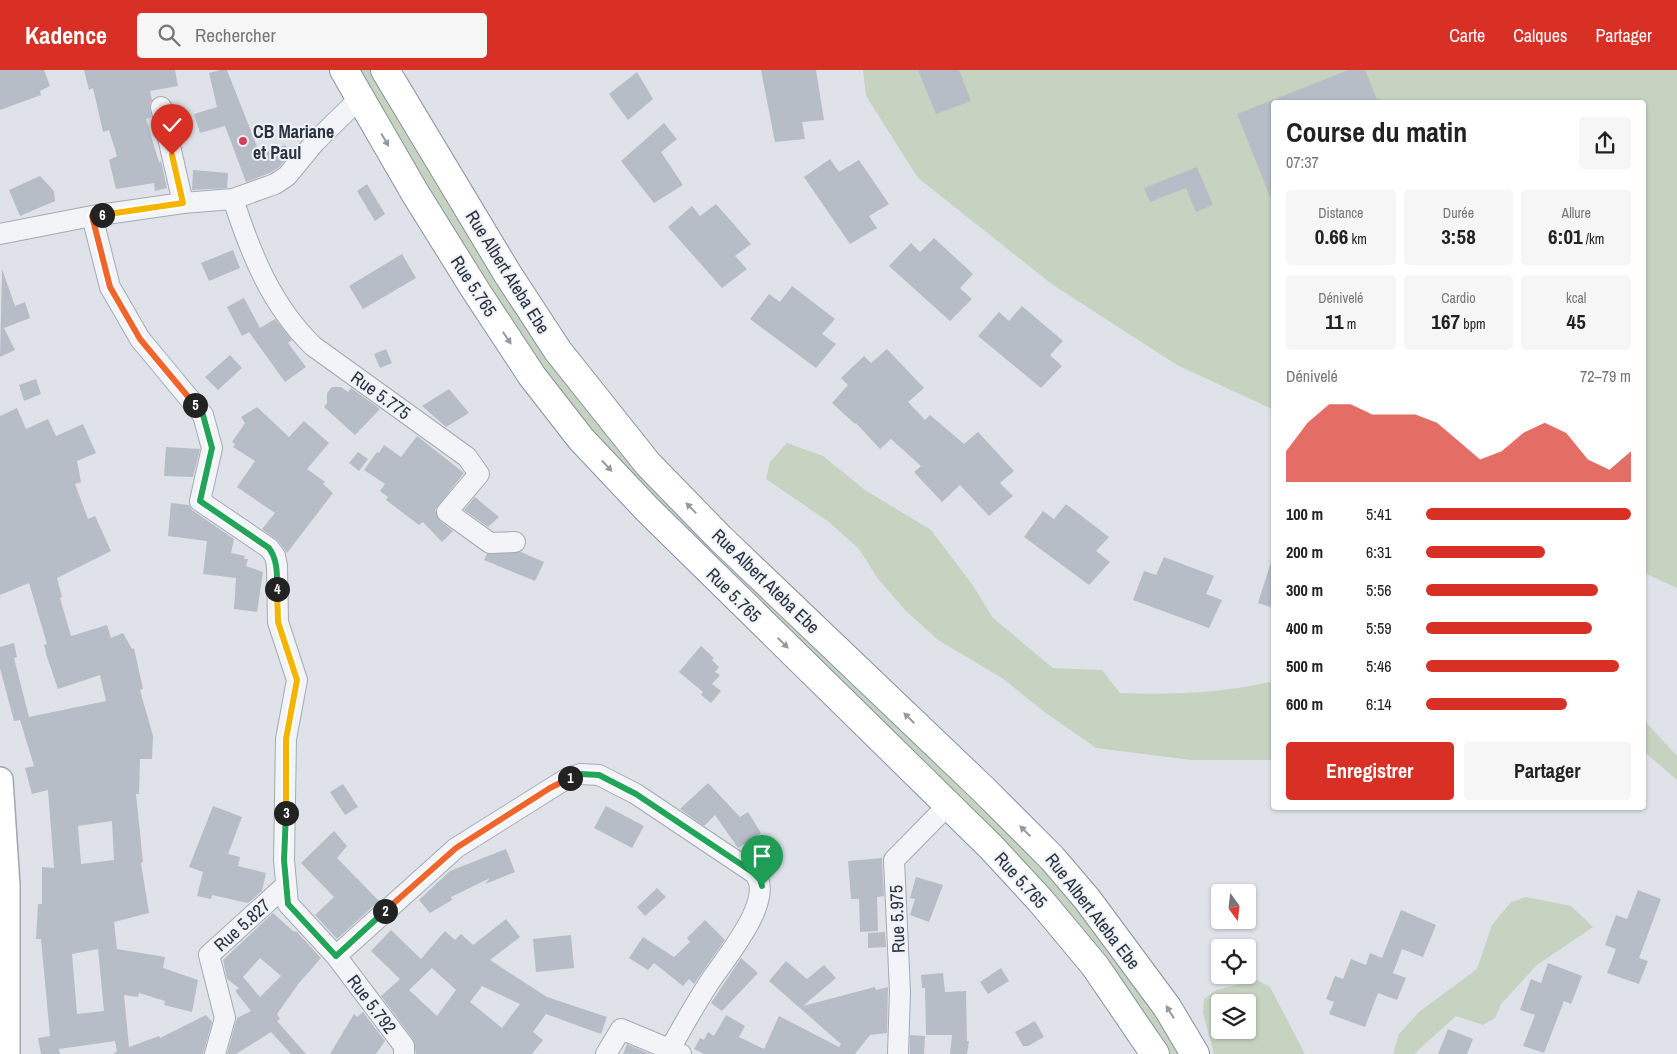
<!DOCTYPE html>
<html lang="fr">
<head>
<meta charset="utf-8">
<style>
  :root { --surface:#fff; --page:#f6f6f6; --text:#222; --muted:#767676; --accent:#d93025 }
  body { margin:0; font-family:"Archivo Narrow",sans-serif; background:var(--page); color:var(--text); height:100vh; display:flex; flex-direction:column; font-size:19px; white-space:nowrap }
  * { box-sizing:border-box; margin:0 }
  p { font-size:16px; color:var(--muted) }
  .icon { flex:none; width:28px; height:28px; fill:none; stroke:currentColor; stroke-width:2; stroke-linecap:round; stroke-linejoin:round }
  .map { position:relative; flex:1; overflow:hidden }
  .details { position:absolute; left:1271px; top:30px; width:375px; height:710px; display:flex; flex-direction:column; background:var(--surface); border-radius:5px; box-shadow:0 1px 4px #0004 }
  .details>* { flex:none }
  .needle { width:32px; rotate:165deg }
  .buttons { position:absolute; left:1211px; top:814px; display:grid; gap:10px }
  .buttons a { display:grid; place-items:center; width:45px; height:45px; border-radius:5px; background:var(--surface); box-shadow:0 1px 4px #0004; font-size:25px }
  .pin { position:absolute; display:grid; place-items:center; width:42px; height:42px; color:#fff; margin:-51px -21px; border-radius:50% 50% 50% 0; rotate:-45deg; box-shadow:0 0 5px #0007 }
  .pin .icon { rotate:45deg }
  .km { position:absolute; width:25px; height:25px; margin:-12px; border-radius:50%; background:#222; color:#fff; font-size:14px; line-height:25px; text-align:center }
  .round { display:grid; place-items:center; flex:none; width:52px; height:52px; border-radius:5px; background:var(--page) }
  .head { display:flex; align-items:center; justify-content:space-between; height:85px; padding:0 15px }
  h1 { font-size:28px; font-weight:800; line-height:38px }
  .metrics { display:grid; grid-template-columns:repeat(3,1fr); gap:8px; height:85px; padding:5px 15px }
  .metrics div { display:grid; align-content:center; border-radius:5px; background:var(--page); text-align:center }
  .metrics b { font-size:21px; font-weight:800 }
  .metrics small { font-size:14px; font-weight:400 }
  .metrics p { font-size:14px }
  .chart { height:140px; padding:10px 15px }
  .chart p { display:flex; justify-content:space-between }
  .chart svg { width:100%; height:90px; margin-top:5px; fill:var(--accent); opacity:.7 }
  .action { display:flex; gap:10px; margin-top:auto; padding:10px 15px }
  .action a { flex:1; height:58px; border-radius:5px; background:var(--accent); color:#fff; font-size:20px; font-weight:800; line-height:58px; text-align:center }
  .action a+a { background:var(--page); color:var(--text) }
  ul { padding:0 15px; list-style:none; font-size:16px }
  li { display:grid; grid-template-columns:80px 60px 1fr; align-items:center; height:38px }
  li i { height:12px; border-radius:6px; background:var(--accent) }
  header { display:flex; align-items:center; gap:30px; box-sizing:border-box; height:70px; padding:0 25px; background:var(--accent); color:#fff }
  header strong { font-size:24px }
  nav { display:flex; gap:28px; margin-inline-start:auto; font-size:18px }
  .search { width:350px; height:45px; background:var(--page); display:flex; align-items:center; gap:12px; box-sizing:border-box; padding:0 18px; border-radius:5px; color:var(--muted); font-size:19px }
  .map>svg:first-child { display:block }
  .green { fill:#c6d3c0; fill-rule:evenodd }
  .building { fill:#b6bdc6; fill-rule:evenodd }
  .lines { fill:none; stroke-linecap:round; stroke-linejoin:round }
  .minor-casing { stroke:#a4aab3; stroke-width:22 }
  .major-casing { stroke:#9ea8b5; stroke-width:28 }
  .highway-casing { stroke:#8691a0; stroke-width:30 }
  .minor { stroke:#f2f4f7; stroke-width:20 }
  .major { stroke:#fff; stroke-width:25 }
  .highway { stroke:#fff; stroke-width:28 }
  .oneway { fill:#9498a0 }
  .split-1-casing { stroke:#fff; stroke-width:10 }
  .split-2-casing { stroke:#fff; stroke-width:10 }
  .split-3-casing { stroke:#fff; stroke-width:10 }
  .split-4-casing { stroke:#fff; stroke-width:10 }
  .split-5-casing { stroke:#fff; stroke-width:10 }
  .split-6-casing { stroke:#fff; stroke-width:10 }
  .split-7-casing { stroke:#fff; stroke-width:10 }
  .split-1 { stroke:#22a559; stroke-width:6 }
  .split-2 { stroke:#f0652b; stroke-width:6 }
  .split-3 { stroke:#22a559; stroke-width:6 }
  .split-4 { stroke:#f5b400; stroke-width:6 }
  .split-5 { stroke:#22a559; stroke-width:6 }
  .split-6 { stroke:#f0652b; stroke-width:6 }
  .split-7 { stroke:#f5b400; stroke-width:6 }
  .poi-dot { fill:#d1415d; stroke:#eff2f6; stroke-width:2 }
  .labels { text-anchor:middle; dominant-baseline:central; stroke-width:4; stroke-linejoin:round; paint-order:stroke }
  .poi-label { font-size:18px; font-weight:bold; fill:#283240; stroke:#eff2f6; text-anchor:start }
  .street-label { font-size:18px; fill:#283240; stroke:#eff2f6 }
</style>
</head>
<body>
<header>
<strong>Kadence</strong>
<div class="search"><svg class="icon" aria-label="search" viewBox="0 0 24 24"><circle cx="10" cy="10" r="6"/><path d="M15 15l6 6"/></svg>Rechercher</div>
<nav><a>Carte</a><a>Calques</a><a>Partager</a></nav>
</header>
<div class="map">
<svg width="1677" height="984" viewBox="0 0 1677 984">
  <rect width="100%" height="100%" fill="#dfe3e9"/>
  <path class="green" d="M353 0H372L516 236 1071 827 1140 915 1184 984H1165L1128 926 591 369 502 244Z
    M863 0H1677V518L1644 503V32H1274V340L1177 295 1053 215 918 108 866 26Z
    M787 373 823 386 865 420 931 460 972 514 993 548 1053 598 1102 600 1120 623C1171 625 1224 623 1274 611V690H1191L1096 678 1046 643 1002 608 938 570 906 541 878 509 859 479 829 452 766 409 770 392Z
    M1644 650 1677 686V710L1648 685 1644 684Z
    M1526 827 1571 836 1593 857 1537 895 1501 934 1495 948 1483 955 1456 946 1414 984H1393L1399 964 1419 942 1477 899 1492 855 1511 832Z
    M1257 910 1270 917 1305 984H1214L1203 943 1204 929 1216 920ZM1248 932V960H1220V932Z"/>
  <path class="building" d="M0 0H44L50 16 40 21 41 25 0 40Z
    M84 0H175L178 16 150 21 152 30 150 34 151 47 146 49 159 92 161 91 167 118 155 121 154 113 116 119 109 90 117 86 109 60 103 62 93 18 89 20Z
    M220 0H227L260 84 285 75 291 83 279 97 270 103 246 112 225 56 200 63 194 44 217 37 209 3Z
    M761 0H816L824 50 802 52 805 69 775 72Z
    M918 0H959L971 31 936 44Z
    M1348 0H1365L1378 32H1274L1273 134 1237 44Z
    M637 2 653 29 628 50 609 24Z
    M664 53 677 69 661 82 683 115 654 133 621 91Z
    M830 89 839 102 859 90 889 134 869 146 877 158 850 174 804 107Z
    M1197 97 1213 135 1196 142 1186 118 1150 132 1144 118Z
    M193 100 228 103 227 118 192 120Z
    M40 106 54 121 55 131 20 146 9 120Z
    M367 114 385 144 375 151 357 121Z
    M716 134 751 174 735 186 747 199 722 218 668 157 692 136 700 146Z
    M934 168 973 204 960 218 972 229 950 251 889 196 911 173 920 182Z
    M233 180 240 198 209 211 201 193Z
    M402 184 416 208 363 239 349 216Z
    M2 199 15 236 25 232 30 248 4 258 15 280 0 287Z
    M792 216 835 249 822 264 836 274 816 298 750 249 769 224 780 232Z
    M244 228 260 258 275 249 292 270 288 273 306 297 285 312 249 262 242 266 227 237Z
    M1022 236 1063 271 1050 285 1062 296 1041 318 978 266 999 242 1009 251Z
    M386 279 392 293 380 298 374 284Z
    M887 279 924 318 908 332 925 350 930 345 964 374 978 362 1014 401 1000 413 1013 426 989 446 960 415 942 432 914 402 921 396 891 369 880 379 856 353 855 354 832 333 848 315 841 308 864 286 871 293Z
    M230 285 242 298 218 320 205 307Z
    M36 309 41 324 24 331 19 315Z
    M332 317H341L348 322 351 318 380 339 355 365 324 337 327 333V323Z
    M449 319 469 343 446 357 422 336Z
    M257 337 289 367 304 351 329 373 307 399 325 412 323 414 333 423 287 483 278 471 262 459 275 443 237 417 255 391 233 377 235 374 232 372 245 353 241 347Z
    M17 338 26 359 48 349 56 366 83 354 96 383 77 391 81 412 75 414 88 449 95 446 111 481 57 508 62 527 60 528 71 566 107 555 111 568 123 563 132 579 134 578 143 619 140 620 153 666 152 689H140L139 724H136L143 792 141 793 149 843 114 852 117 879 165 887 163 898 198 910 192 942 164 935 165 931 139 923 138 927 124 925 129 977 159 966 160 968 206 945 212 952 203 984H113L117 981 115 971 59 979 60 984H41L38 968 50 966 41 869H36L38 834H42V797L54 798 48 720 32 724 25 698 34 696 20 650 14 651 0 598V577L14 573 17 587 14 588 29 647 106 631 100 605 58 619 47 587 44 575 47 574 29 513 0 525V346ZM112 751 114 790 81 794 78 756ZM98 879 104 941 77 944 72 884Z
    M417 366 464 403 435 440 440 451 453 461 442 472 423 452 419 455 386 430 388 427 380 421 385 414 364 400 377 382 379 383 384 375 401 387Z
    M166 377 200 379 193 407 164 406Z
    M358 382 368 389 359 401 349 393Z
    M475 427 499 447 488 457 464 440Z
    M171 433 189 435 192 440 234 469 231 483 245 486 244 489H248L246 496 263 502 257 542 234 539 236 508 203 504 207 471 168 466Z
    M1066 434 1109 467 1096 481 1110 492 1089 515 1024 467 1043 441 1054 449Z
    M521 482 544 492 535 511 484 490 487 484Z
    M1164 487 1214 506 1206 524 1222 530 1209 558 1133 530 1144 501 1156 505Z
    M1271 492H1274V538L1258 533Z
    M701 576 714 588 712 590 719 597 715 602 720 605 712 614 721 621 711 633 701 625 703 622 679 602Z
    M708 713 740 747 748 742 761 763 738 778 715 745 704 756 680 739Z
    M343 714 358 737 345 745 330 722Z
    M213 736 242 747 228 784 240 787 238 796 266 803 262 821 248 833 212 825 211 829 197 826 203 802 189 797Z
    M606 736 644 756 632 778 594 758Z
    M334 761 347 776 337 788 379 831 337 869 315 845 334 827 301 793Z
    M506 779 515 802 485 814 490 808 451 827 452 830 430 843 419 830 450 801Z
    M882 788 884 826 877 827 878 861 860 862 859 829H851L848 791Z
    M916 807 943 815 929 852 910 845 915 829 910 828Z
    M657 818 666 827 645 846 637 837Z
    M1638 820 1661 829 1639 888 1648 891 1639 914 1607 903 1616 879 1605 875 1616 845 1627 849Z
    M1401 840 1436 855 1423 887 1402 879 1393 903 1406 908 1397 930 1378 923 1365 957 1329 944 1334 932 1326 929 1335 906 1343 909 1351 889 1366 895 1370 883 1382 888Z
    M273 843 293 861 297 862 321 888 299 913 277 944 280 949 277 951 306 984H291L271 962 236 984H227L237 948 251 941 235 921 239 918 227 909 223 890ZM260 888 281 906 260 927 243 907Z
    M506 849 520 867 490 890 547 927 607 947 601 964 546 944 533 962 543 970 532 984H416L413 969 381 926 400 909 371 881 391 860 421 889 445 861 455 870 461 864 473 875ZM432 898 456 920 437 946 409 920ZM482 916 520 934 502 958 470 932Z
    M705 850 725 870 694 914 689 909 683 916 654 893 648 900 629 888 643 867 674 887 690 872 687 868Z
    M885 862 886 877 868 878V863Z
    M571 865 574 898 536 902 533 869Z
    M741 888 758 903 722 941 711 933Z
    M786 891 807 909 824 895 836 908 803 936 875 917 876 920 888 917 887 963 870 965 855 984H704L694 979 700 968 704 970 708 962 714 966 726 945 745 956 739 967 764 979 779 946 839 977 841 974 769 911Z
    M1548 893 1582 906 1571 934 1564 931 1544 983 1523 976 1535 945 1520 940 1531 909 1541 913Z
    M1001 898 1009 911 988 924 980 912Z
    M943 903 945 922 966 921 967 971H969L967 984H950L952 965H926L925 918H922L921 905Z
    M363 942 385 971 376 984H330L354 944 357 947Z
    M1035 951 1044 967 1028 976H1023L1015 962Z
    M1448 959 1473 969 1467 984H1438Z
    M910 965 925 966 924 984H910Z
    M627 974 650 984H623Z"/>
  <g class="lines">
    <g class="minor-casing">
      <path id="minor" d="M161 37 183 133
        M233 129C251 184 271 235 313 276L467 387 479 404 447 442 490 473 515 472
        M92 146 110 217 140 269 203 345 212 378 200 431 269 478 275 486 277 496 278 552 297 610 286 669 284 790 288 834 336 886 404 976V984
        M0 164 92 146 183 133 233 129 275 114 287 106 315 72 360 28
        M336 886 456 778 566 709 580 704 599 705 636 724 754 803C778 829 721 893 707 916 694 936 682 958 670 979
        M215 984 225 948 209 885 285 816
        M606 984 621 959 681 984
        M898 984 900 922 894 790 948 735"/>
    </g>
    <g class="major-casing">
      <path id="major" d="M0 710 7 815V984"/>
    </g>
    <g class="highway-casing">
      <path id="highway" d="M344 0 415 123 476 221 532 306 581 369 648 440 991 777 1040 830 1095 896 1155 984
        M385 0 507 203 558 281 648 394 720 468 983 719 1052 788 1087 829 1167 937 1195 984"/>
    </g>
    <use href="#minor" class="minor"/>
    <use href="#major" class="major"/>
    <use href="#highway" class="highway"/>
  </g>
  <defs><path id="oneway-solid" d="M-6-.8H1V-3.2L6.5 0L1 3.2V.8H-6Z" transform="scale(1.25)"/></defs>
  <g class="oneway">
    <use href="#oneway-solid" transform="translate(385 70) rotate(60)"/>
    <use href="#oneway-solid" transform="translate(507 268) rotate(56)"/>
    <use href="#oneway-solid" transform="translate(607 396) rotate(47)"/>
    <use href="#oneway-solid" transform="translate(691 438) rotate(-134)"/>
    <use href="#oneway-solid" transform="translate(783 573) rotate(44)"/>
    <use href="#oneway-solid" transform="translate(909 648) rotate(-136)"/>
    <use href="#oneway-solid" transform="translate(1025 761) rotate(-135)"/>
    <use href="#oneway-solid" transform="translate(1170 942) rotate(-122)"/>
  </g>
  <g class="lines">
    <g class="split-1-casing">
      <path id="split-1" d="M570 708 580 704 599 705 636 724 754 803 760 809 762 816"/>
    </g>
    <g class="split-2-casing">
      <path id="split-2" d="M385 841 456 778 550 718 570 708"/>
    </g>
    <g class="split-3-casing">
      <path id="split-3" d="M286 743 284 790 288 834 336 886 385 841"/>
    </g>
    <g class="split-4-casing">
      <path id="split-4" d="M277 519 278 552 297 610 286 669V743"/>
    </g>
    <g class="split-5-casing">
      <path id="split-5" d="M195 335 203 345 212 378 200 431 269 478C278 491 277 504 277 519"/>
    </g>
    <g class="split-6-casing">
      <path id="split-6" d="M102 145 92 146 110 217 140 269 195 335"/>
    </g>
    <g class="split-7-casing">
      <path id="split-7" d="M102 145 183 133 172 85"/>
    </g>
    <use href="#split-1" class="split-1"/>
    <use href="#split-2" class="split-2"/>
    <use href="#split-3" class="split-3"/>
    <use href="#split-4" class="split-4"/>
    <use href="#split-5" class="split-5"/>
    <use href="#split-6" class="split-6"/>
    <use href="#split-7" class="split-7"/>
  </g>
  <circle class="poi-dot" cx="243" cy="71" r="5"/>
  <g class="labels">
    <g class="poi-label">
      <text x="253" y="61">CB Mariane<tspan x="253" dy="21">et Paul</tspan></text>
    </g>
    <g class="street-label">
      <text transform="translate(508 202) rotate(58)">Rue Albert Ateba Ebe</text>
      <text transform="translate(474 216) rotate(57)">Rue 5.765</text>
      <text transform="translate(381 325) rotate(36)">Rue 5.775</text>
      <text transform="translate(766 511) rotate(44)">Rue Albert Ateba Ebe</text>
      <text transform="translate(734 525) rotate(45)">Rue 5.765</text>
      <text transform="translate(1021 810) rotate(48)">Rue 5.765</text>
      <text transform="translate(1093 841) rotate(52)">Rue Albert Ateba Ebe</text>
      <text transform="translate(897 849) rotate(-92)">Rue 5.975</text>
      <text transform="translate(242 855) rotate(-42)">Rue 5.827</text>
      <text transform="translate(372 934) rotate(53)">Rue 5.792</text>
    </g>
  </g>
</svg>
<div class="buttons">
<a><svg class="needle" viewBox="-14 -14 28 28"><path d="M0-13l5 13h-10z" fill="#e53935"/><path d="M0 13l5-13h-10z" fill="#767676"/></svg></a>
<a><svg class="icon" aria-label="locate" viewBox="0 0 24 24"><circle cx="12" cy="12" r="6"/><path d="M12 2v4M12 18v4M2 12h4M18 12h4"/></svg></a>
<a><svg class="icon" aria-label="layers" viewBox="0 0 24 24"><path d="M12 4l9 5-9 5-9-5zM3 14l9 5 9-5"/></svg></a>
</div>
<div class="pin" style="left:762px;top:816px;background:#1e9e55"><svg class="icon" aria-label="arrive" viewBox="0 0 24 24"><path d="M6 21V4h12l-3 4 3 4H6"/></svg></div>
<div class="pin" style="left:172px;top:85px;background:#d93025"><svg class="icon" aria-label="check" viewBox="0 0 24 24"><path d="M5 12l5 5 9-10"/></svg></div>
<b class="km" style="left:570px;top:708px">1</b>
<b class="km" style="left:385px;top:841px">2</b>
<b class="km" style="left:286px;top:743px">3</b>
<b class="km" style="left:277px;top:519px">4</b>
<b class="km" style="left:195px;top:335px">5</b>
<b class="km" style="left:102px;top:145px">6</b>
<section class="details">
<div class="head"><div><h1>Course du matin</h1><p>07:37</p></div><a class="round"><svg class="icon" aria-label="share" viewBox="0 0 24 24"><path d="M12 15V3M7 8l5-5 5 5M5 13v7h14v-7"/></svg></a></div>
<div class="metrics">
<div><p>Distance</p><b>0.66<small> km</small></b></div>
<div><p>Durée</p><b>3:58</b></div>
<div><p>Allure</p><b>6:01<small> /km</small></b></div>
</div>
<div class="metrics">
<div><p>Dénivelé</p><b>11<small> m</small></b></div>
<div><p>Cardio</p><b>167<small> bpm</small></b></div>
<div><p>kcal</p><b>45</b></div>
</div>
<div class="chart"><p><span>Dénivelé</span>72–79 m</p>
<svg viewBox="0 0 160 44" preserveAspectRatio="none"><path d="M0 44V29L10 15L20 6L30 6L40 11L50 11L60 11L70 15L80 24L90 33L100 29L110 20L120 15L130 20L140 33L150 38L160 29V44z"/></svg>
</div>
<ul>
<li><b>100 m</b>5:41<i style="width:100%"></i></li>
<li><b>200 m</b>6:31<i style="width:58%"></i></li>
<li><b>300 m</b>5:56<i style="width:84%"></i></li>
<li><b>400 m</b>5:59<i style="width:81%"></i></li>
<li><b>500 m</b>5:46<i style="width:94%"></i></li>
<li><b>600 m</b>6:14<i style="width:69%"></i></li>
</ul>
<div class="action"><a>Enregistrer</a><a>Partager</a></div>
</section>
</div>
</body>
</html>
